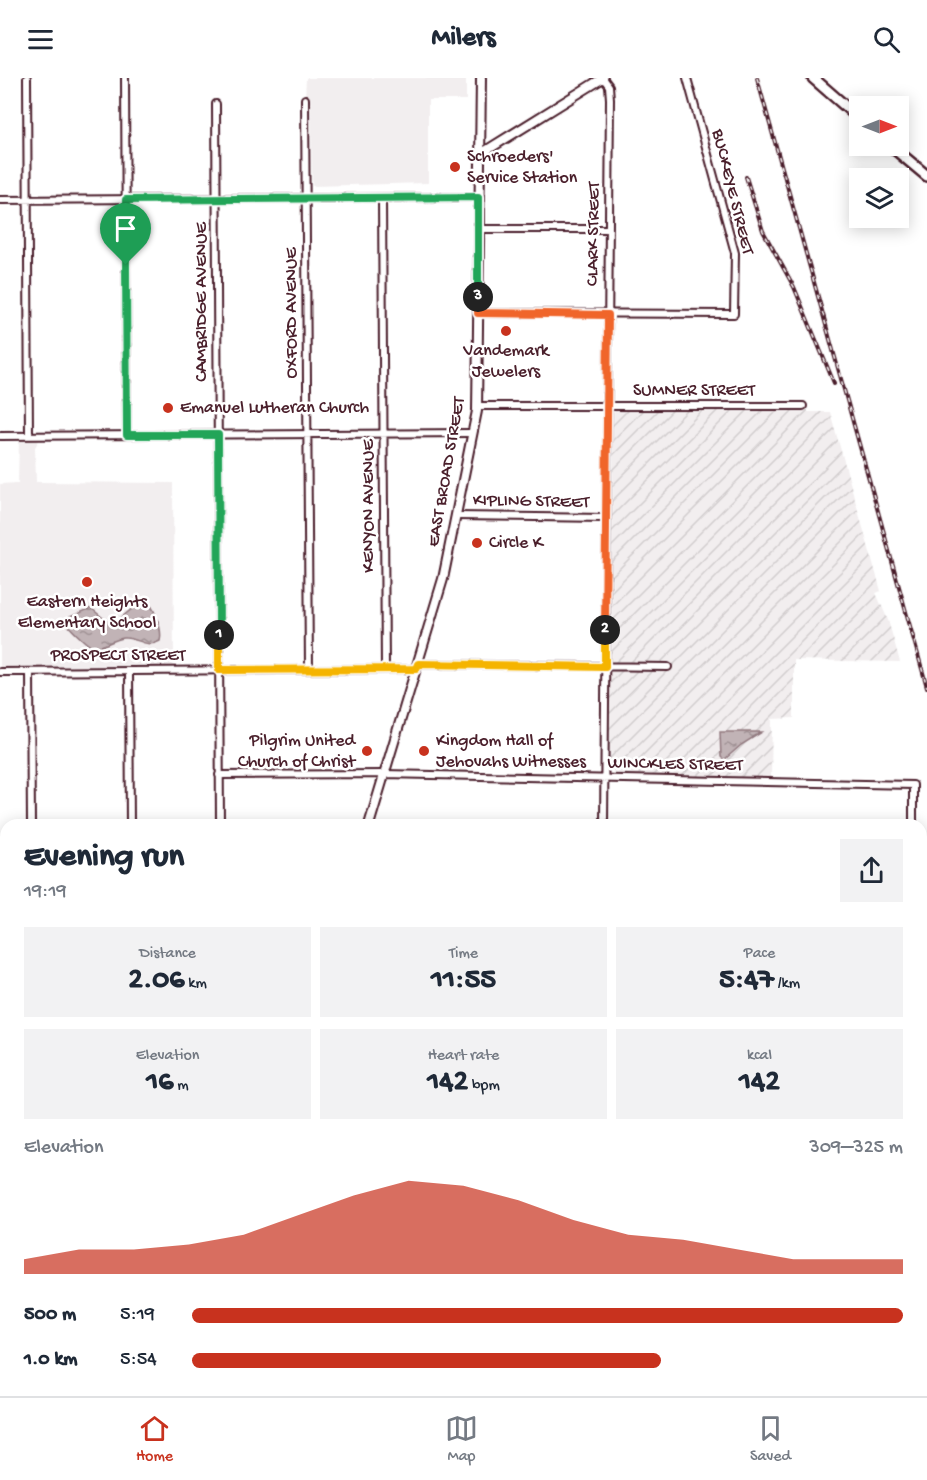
<!DOCTYPE html>
<html lang="en">
<head>
<meta charset="utf-8">
<style>
  :root { --surface:#fff; --page:#f2f2f3; --text:#1f2937; --muted:#747a83; --line:#e0e1e3; --accent:#c8321e }
  body { margin:0; font-family:"Gochi Hand",sans-serif; background:var(--page); color:var(--text); height:100vh; display:flex; flex-direction:column; font-size:22px; white-space:nowrap }
  * { box-sizing:border-box; margin:0 }
  p { font-size:20px; color:var(--muted) }
  .icon { flex:none; width:33px; height:33px; fill:none; stroke:currentColor; stroke-width:2; stroke-linecap:round; stroke-linejoin:round }
  .map { position:relative; flex:1; overflow:hidden }
  .panel { position:absolute; left:0px; top:741px; width:927px; height:578px; display:flex; flex-direction:column; background:var(--surface); border-radius:18px 18px 0 0; box-shadow:0 3px 15px #0003 }
  .panel>* { flex:none }
  .needle { width:39px; rotate:90deg }
  .tools { position:absolute; left:849px; top:18px; display:grid; gap:12px }
  .tools a { display:grid; place-items:center; width:60px; height:60px; border-radius:0px; background:var(--surface); box-shadow:0 3px 15px #0003; font-size:30px }
  .pin { position:absolute; display:grid; place-items:center; width:51px; height:51px; color:#fff; margin:-62px -26px; border-radius:50% 50% 50% 0; rotate:-45deg; box-shadow:0 0 6px #0007 }
  .pin .icon { rotate:45deg }
  .km { position:absolute; width:30px; height:30px; margin:-15px; border-radius:50%; background:#222; color:#fff; font-size:16px; line-height:30px; text-align:center }
  .round { display:grid; place-items:center; flex:none; width:63px; height:63px; border-radius:0px; background:var(--page) }
  .summary { display:flex; align-items:center; justify-content:space-between; height:102px; padding:0 24px }
  h1 { font-size:33px; font-weight:700; line-height:45px }
  .figures { display:grid; grid-template-columns:repeat(3,1fr); gap:9px; height:102px; padding:6px 24px }
  .figures div { display:grid; align-content:center; border-radius:0px; background:var(--page); text-align:center }
  .figures b { font-size:30px; font-weight:700 }
  .figures small { font-size:16px; font-weight:400 }
  .figures p { font-size:16px }
  .chart { height:168px; padding:12px 24px }
  .chart p { display:flex; justify-content:space-between }
  .chart svg { width:100%; height:108px; margin-top:6px; fill:var(--accent); opacity:.7 }
  ul { padding:0 24px; list-style:none; font-size:20px }
  li { display:grid; grid-template-columns:96px 72px 1fr; align-items:center; height:45px }
  li i { height:15px; border-radius:8px; background:var(--accent) }
  header { display:flex; justify-content:space-between; align-items:center; height:78px; padding:0 24px; background:var(--surface); font-size:27px; font-weight:700 }
  .menu { display:flex; justify-content:space-around; align-items:center; height:84px; border-top:2px solid var(--line); background:var(--surface); font-size:16px; color:var(--muted) }
  .menu a { display:grid; justify-items:center; gap:3px }
  .menu .active { color:var(--accent) }
  .map>svg:first-child { display:block }
  .built { fill:#f2eeef }
  .industrial { fill:url(#industrial-furrows) }
  .water { fill:url(#water-ripples); stroke:#91787e; stroke-width:1.5 }
  .lines { fill:none; stroke-linecap:round; stroke-linejoin:round }
  .minor-casing { stroke:#4a1f2b; stroke-width:10 }
  .tertiary-casing { stroke:#4a1f2b; stroke-width:12 }
  .secondary-casing { stroke:#4a1f2b; stroke-width:14 }
  .minor { stroke:#fff; stroke-width:6 }
  .tertiary { stroke:#fff; stroke-width:8 }
  .secondary { stroke:#fff; stroke-width:9 }
  .rail-casing { stroke:#4a1f2b; stroke-width:4 }
  .rail { stroke:#fff; stroke-width:1.5; stroke-dasharray:4.5; stroke-linecap:butt }
  .split-1-casing { stroke:#fff; stroke-width:12 }
  .split-2-casing { stroke:#fff; stroke-width:12 }
  .split-3-casing { stroke:#fff; stroke-width:12 }
  .split-4-casing { stroke:#fff; stroke-width:12 }
  .split-1 { stroke:#22a559; stroke-width:8 }
  .split-2 { stroke:#f5b400; stroke-width:8 }
  .split-3 { stroke:#f0652b; stroke-width:8 }
  .split-4 { stroke:#22a559; stroke-width:8 }
  .poi-dot { fill:#c8321e; stroke:#fff; stroke-width:2 }
  .labels { text-anchor:middle; dominant-baseline:central; stroke-width:5; stroke-linejoin:round; paint-order:stroke }
  .poi-label { font-size:18px; fill:#4a1f2b; stroke:#fff; text-anchor:start }
  .street-label { font-size:18px; fill:#4a1f2b; stroke:#fff }
</style>
</head>
<body>
<header><svg class="icon" aria-label="menu" viewBox="0 0 24 24"><path d="M4 6h16M4 12h16M4 18h16"/></svg>Milers<svg class="icon" aria-label="search" viewBox="0 0 24 24"><circle cx="10" cy="10" r="6"/><path d="M15 15l6 6"/></svg></header>
<div class="map">
<svg width="927" height="1318" viewBox="0 0 927 1318">
  <defs>
    <pattern id="industrial-furrows" width="10" height="10" patternUnits="userSpaceOnUse" patternTransform="scale(1.5)"><rect width="10" height="10" fill="#f2eeef"/><path d="M-1 1l2-2M0 10L10 0M9 11l2-2" fill="none" stroke="#d1cccd"/></pattern>
    <pattern id="water-ripples" width="26" height="14" patternUnits="userSpaceOnUse" patternTransform="scale(1.5)"><rect width="26" height="14" fill="#c1b3b6"/><path d="M2 4q2-2 4 0t4 0M15 11q2-2 4 0t4 0" fill="none" stroke="#9f9194"/></pattern>
  </defs>
  <rect width="100%" height="100%" fill="#fff"/>
  <filter id="ink" filterUnits="userSpaceOnUse"><feTurbulence type="fractalNoise" baseFrequency=".0167" numOctaves="2"/><feDisplacementMap in="SourceGraphic" scale="12" xChannelSelector="R" yChannelSelector="G"/><feConvolveMatrix kernelMatrix="1 2 1 2 8 2 1 2 1" color-interpolation-filters="sRGB"/></filter>
  <g filter="url(#ink)">
    <path class="built" d="M306 0H466V22H428V105L312 108 311 25 305 20Z
      M19 361H40L35 369 36 404 173 405 174 588 0 589V406L18 405Z
      M0 1232H6V1312H127V1313H106V1318H0Z
      M207 1313H280L279 1318H205Z"/>
    <path class="industrial" d="M680 330 808 332V334H830L881 513 876 515 888 542 900 584 794 582V640L772 641 771 700 620 696 614 694 609 686 610 337 617 332Z"/>
    <path class="water" d="M140 524H149C155 533 163 552 160 563 146 571 137 559 124 560 113 561 101 571 93 569 88 568 72 552 68 547L70 539 91 530 108 544H116Z
      M720 654H762L741 667 724 682 721 679Z"/>
    <g class="lines">
      <g class="minor-casing">
        <path id="minor" d="M27 0 29 358
          M125 0 127 357
          M603 0 609 8 610 21 604 747
          M305 21 309 592
          M216 26 220 747
          M382 120 385 591
          M0 122 478 119
          M478 151H609
          M478 235 734 236 735 175 687 0
          M477 328H803
          M0 358 472 355
          M456 438 605 440
          M418 586 668 589
          M129 593 130 747
          M0 594 416 591
          M30 594 31 747
          M219 697 384 696 913 707V747
          M0 791H6
          M921 817H927
          M0 1060H6
          M0 1141H6
          M0 1228H6
          M599 1318V1312
          M908 1318V1312"/>
      </g>
      <g class="tertiary-casing">
        <path id="tertiary" d="M479 77 603 0
          M369 747 443 501 477 333 481 0
          M194 1318 195 1312"/>
      </g>
      <g class="secondary-casing">
        <path id="secondary" d="M813 0 860 41
          M891 68 927 98"/>
      </g>
      <use href="#minor" class="minor"/>
      <use href="#tertiary" class="tertiary"/>
      <use href="#secondary" class="secondary"/>
      <g class="rail-casing">
        <path id="rail" d="M757 0 927 609
          M746 99 763 153 794 209 834 305"/>
      </g>
      <use href="#rail" class="rail"/>
    </g>
  </g>
  <g class="lines" filter="url(#ink)">
    <g class="split-1-casing">
      <path id="split-1" d="M126 187 127 357H218L219 557"/>
    </g>
    <g class="split-2-casing">
      <path id="split-2" d="M219 557V592L416 591 418 586 605 589V552"/>
    </g>
    <g class="split-3-casing">
      <path id="split-3" d="M478 219V235L608 237 605 552"/>
    </g>
    <g class="split-4-casing">
      <path id="split-4" d="M126 187V122L478 119V219"/>
    </g>
    <use href="#split-1" class="split-1"/>
    <use href="#split-2" class="split-2"/>
    <use href="#split-3" class="split-3"/>
    <use href="#split-4" class="split-4"/>
  </g>
  <g class="poi-dot">
    <circle cx="455" cy="89" r="6"/>
    <circle cx="506" cy="253" r="6"/>
    <circle cx="168" cy="330" r="6"/>
    <circle cx="477" cy="465" r="6"/>
    <circle cx="87" cy="504" r="6"/>
    <circle cx="367" cy="673" r="6"/>
    <circle cx="424" cy="673" r="6"/>
  </g>
  <g class="labels">
    <g class="poi-label">
      <text x="467" y="79">Schroeders'<tspan x="467" dy="21">Service Station</tspan></text>
      <text x="506" y="273" text-anchor="middle">Vandemark<tspan x="506" dy="21">Jewelers</tspan></text>
      <text x="180" y="330">Emanuel Lutheran Church</text>
      <text x="489" y="465">Circle K</text>
      <text x="87" y="524" text-anchor="middle">Eastern Heights<tspan x="87" dy="21">Elementary School</tspan></text>
      <text x="355" y="663" text-anchor="end">Pilgrim United<tspan x="355" dy="21">Church of Christ</tspan></text>
      <text x="436" y="663">Kingdom Hall of<tspan x="436" dy="21">Jehovahs Witnesses</tspan></text>
    </g>
    <g class="street-label">
      <text transform="translate(732 114) rotate(76)">BUCKEYE STREET</text>
      <text transform="translate(594 156) rotate(-89)">CLARK STREET</text>
      <text transform="translate(202 224) rotate(-90)">CAMBRIDGE AVENUE</text>
      <text transform="translate(292 235) rotate(-90)">OXFORD AVENUE</text>
      <text x="694" y="313">SUMNER STREET</text>
      <text transform="translate(447 394) rotate(-80)">EAST BROAD STREET</text>
      <text transform="translate(531 424) rotate(1)">KIPLING STREET</text>
      <text transform="translate(369 428) rotate(-90)">KENYON AVENUE</text>
      <text x="118" y="578">PROSPECT STREET</text>
      <text transform="translate(675 687) rotate(1)">WINCKLES STREET</text>
    </g>
  </g>
</svg>
<div class="tools">
<a><svg class="needle" viewBox="-14 -14 28 28"><path d="M0-13l5 13h-10z" fill="#e53935"/><path d="M0 13l5-13h-10z" fill="#747a83"/></svg></a>
<a><svg class="icon" aria-label="layers" viewBox="0 0 24 24"><path d="M12 4l9 5-9 5-9-5zM3 14l9 5 9-5"/></svg></a>
</div>
<div class="pin" style="left:126px;top:187px;background:#1e9e55"><svg class="icon" aria-label="arrive" viewBox="0 0 24 24"><path d="M6 21V4h12l-3 4 3 4H6"/></svg></div>
<b class="km" style="left:219px;top:557px">1</b>
<b class="km" style="left:605px;top:552px">2</b>
<b class="km" style="left:478px;top:219px">3</b>
<section class="panel">
<div class="summary"><div><h1>Evening run</h1><p>19:19</p></div><a class="round"><svg class="icon" aria-label="share" viewBox="0 0 24 24"><path d="M12 15V3M7 8l5-5 5 5M5 13v7h14v-7"/></svg></a></div>
<div class="figures">
<div><p>Distance</p><b>2.06<small> km</small></b></div>
<div><p>Time</p><b>11:55</b></div>
<div><p>Pace</p><b>5:47<small> /km</small></b></div>
</div>
<div class="figures">
<div><p>Elevation</p><b>16<small> m</small></b></div>
<div><p>Heart rate</p><b>142<small> bpm</small></b></div>
<div><p>kcal</p><b>142</b></div>
</div>
<div class="chart"><p><span>Elevation</span>309–325 m</p>
<svg viewBox="0 0 160 44" preserveAspectRatio="none"><path d="M0 44V38L10 34L20 34L30 32L40 28L50 20L60 12L70 6L80 8L90 14L100 22L110 28L120 30L130 34L140 38L150 38L160 38V44z"/></svg>
</div>
<ul>
<li><b>500 m</b>5:19<i style="width:100%"></i></li>
<li><b>1.0 km</b>5:54<i style="width:66%"></i></li>
</ul>
</section>
</div>
<nav class="menu">
<a class="active"><svg class="icon" aria-label="home" viewBox="0 0 24 24"><path d="M3 11l9-7 9 7M6 9v11h12V9"/></svg>Home</a>
<a><svg class="icon" aria-label="map" viewBox="0 0 24 24"><path d="M3 6l6-2 6 2 6-2v14l-6 2-6-2-6 2zM9 4v14M15 6v14"/></svg>Map</a>
<a><svg class="icon" aria-label="saved" viewBox="0 0 24 24"><path d="M7 4h10v16l-5-4-5 4z"/></svg>Saved</a>
</nav>
</body>
</html>
